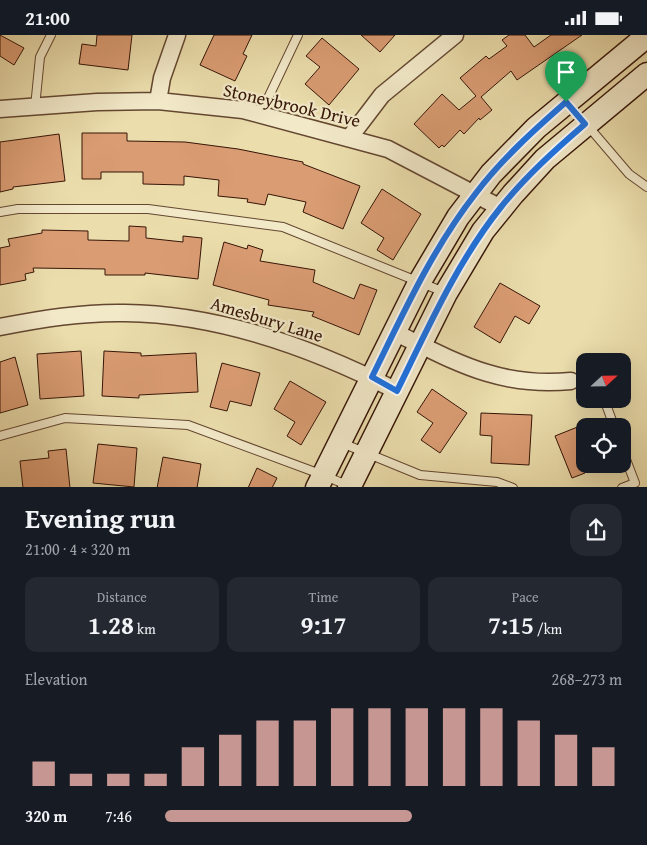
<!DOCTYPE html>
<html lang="en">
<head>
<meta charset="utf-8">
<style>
  :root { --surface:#171b24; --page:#242831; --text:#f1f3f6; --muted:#9ea1a6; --accent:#c59692 }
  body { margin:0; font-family:"Gentium Book Plus",serif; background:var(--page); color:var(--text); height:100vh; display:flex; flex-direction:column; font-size:19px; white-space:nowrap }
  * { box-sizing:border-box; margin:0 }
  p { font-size:16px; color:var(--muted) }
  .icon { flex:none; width:28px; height:28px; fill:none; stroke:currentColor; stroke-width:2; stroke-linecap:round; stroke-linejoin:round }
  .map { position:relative; height:452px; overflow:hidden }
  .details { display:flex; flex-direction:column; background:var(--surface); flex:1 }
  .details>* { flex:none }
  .needle { width:32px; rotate:68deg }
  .tools { position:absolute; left:576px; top:318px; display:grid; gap:10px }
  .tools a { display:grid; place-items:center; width:55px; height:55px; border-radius:10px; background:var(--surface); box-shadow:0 5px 20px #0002; font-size:25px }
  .pin { position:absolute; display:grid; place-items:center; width:42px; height:42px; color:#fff; margin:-51px -21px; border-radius:50% 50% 50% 0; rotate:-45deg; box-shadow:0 0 5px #0007 }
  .pin .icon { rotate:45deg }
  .round { display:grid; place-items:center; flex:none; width:52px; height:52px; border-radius:15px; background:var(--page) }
  .head { display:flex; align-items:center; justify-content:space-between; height:85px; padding:0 25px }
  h1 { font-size:28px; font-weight:700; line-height:38px }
  .metrics { display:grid; grid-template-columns:repeat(3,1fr); gap:8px; height:85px; padding:5px 25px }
  .metrics div { display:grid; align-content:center; border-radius:12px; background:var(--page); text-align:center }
  .metrics b { font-size:25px; font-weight:700 }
  .metrics small { font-size:14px; font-weight:400 }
  .metrics p { font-size:14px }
  .chart { height:140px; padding:10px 25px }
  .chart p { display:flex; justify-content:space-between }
  .chart svg { width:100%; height:90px; margin-top:5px; stroke:var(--accent); stroke-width:6 }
  ul { padding:0 25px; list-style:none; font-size:16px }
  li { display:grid; grid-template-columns:80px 60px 1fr; align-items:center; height:38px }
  li i { height:12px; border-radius:6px; background:var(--accent) }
  .status { display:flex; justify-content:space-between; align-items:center; height:35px; padding:0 25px; background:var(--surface); direction:ltr }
  .status svg { height:14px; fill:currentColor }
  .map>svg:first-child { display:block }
  .building { fill:#da9c73; stroke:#361507 }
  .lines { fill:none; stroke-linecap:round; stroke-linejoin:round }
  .service-casing { stroke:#634730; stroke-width:10 }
  .minor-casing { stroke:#634730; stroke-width:19 }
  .secondary-casing { stroke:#361507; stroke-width:25 }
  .service { stroke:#f2e9c9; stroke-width:8 }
  .minor { stroke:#f2e9c9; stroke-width:16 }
  .secondary { stroke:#f2e9c9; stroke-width:22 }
  .route-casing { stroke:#fff; stroke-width:10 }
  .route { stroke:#1a73e8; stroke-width:6 }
  .labels { text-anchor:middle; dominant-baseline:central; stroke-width:4.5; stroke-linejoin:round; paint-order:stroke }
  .street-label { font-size:18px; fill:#361507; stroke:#f2e9c9 }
</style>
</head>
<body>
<div class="status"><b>21:00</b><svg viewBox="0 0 49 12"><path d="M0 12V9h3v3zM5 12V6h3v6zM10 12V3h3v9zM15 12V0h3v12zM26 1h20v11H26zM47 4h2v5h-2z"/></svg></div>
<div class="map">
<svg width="647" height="453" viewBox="0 0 647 453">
  <rect width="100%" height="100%" fill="#ebddac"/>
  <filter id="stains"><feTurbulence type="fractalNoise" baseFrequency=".004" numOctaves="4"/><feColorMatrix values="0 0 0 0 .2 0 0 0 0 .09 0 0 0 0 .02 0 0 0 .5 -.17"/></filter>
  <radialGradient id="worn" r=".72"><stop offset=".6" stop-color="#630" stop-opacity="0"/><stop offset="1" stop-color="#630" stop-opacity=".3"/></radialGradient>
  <path class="building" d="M0 0 24 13 14 30 0 21Z
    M97 0H132L128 35 79 29 82 9 96 11Z
    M214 0H252L243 19 247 21 235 46 200 30Z
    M361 0H395L380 17Z
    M509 0H525L534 12 551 0H582L517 45 511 36 481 62 492 75 480 85 479 83 464 99 460 95 444 112 442 110 439 113 414 89 442 59 459 75 476 61 460 43 486 21 489 24 507 11 502 5Z
    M322 3 359 34 329 70 305 49 320 32 306 21Z
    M82 98H127V106L185 107 238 114 303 127V129L360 151 343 194 303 177 306 167 268 159 265 170 247 167 248 164 218 161 219 145 184 141V150L143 149V137H101V144H82Z
    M59 99 65 146 13 152V154L0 157V107Z
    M382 154 421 179 393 225 377 215 384 203 361 188Z
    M129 191 146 192V203L183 207V201L202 203 198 244 145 238V240H105V234L33 233 34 237 25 239 26 245 0 250V213L10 211 8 204 42 198V195L88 196V205L129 206Z
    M224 207 247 214 248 210 263 215 260 226 315 235 313 247 354 264 360 249 377 255 359 300 312 281 314 277 268 270 269 265 213 250Z
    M500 248 540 271 529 289 515 281 500 308 474 292Z
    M81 316 84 361 40 364 37 319Z
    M104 316 141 318V321L196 318 198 357 139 360V363L102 361Z
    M15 322 28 370 0 378V327Z
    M222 328 260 338 251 371 230 366 227 376 210 372Z
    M290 346 326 367 301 410 287 401 295 387 274 374Z
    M432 354 467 378 440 418 421 405 433 388 417 377Z
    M481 378 532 380 529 430 491 428 492 401 480 400Z
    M585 389V438L572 443 555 401Z
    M98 409 137 413 134 452 93 448Z
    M66 414 70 453H23L20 426 49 423 48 416Z
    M163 422 201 429 197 453H157Z
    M257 433 277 443 272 453H248Z"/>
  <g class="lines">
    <g class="service-casing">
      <path id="service" d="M35 72 40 22 51 0
        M260 80 298 0
        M588 91 629 139 647 152
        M0 177 18 174H148L283 192 444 257
        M571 346 585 343
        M604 364 614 391
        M0 401 65 383 188 390 323 440 349 451
        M342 408 420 440 497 447 513 453
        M622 453 635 448 622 414"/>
    </g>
    <g class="minor-casing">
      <path id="minor" d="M158 66 162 43 177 0
        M0 74 97 67 158 66 243 75 388 114 501 173
        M350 102 382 60 455 0
        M0 292C41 284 83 277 125 278 220 279 313 313 397 356
        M394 297C456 327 500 353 571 346"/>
    </g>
    <g class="secondary-casing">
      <path id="secondary" d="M317 453 419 248 458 182 491 139 536 93 647 1
        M349 453 446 258 483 196 513 159 545 124 647 39"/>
    </g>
    <use href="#service" class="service"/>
    <use href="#minor" class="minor"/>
    <use href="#secondary" class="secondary"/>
  </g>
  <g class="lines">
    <g class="route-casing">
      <path id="route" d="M566 67 585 89C555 115 526 141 501 172 457 227 428 293 397 356L372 342C403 279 432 214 476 158 502 124 534 95 566 67Z"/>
    </g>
    <use href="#route" class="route"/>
  </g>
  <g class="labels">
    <g class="street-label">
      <text transform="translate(292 70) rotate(13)">Stoneybrook Drive</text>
      <text transform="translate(267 284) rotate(17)">Amesbury Lane</text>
    </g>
  </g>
  <rect width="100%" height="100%" filter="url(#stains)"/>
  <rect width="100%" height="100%" fill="url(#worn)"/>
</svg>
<div class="tools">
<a><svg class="needle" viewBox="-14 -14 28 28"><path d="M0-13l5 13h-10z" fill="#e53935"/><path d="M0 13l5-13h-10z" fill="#9ea1a6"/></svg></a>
<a><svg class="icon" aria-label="locate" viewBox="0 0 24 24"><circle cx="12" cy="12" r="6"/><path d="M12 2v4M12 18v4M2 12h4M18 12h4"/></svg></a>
</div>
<div class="pin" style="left:566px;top:67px;background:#1e9e55"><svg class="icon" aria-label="arrive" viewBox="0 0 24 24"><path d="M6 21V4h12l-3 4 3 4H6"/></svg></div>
</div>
<section class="details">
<div class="head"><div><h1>Evening run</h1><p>21:00 · 4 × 320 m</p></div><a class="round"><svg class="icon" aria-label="share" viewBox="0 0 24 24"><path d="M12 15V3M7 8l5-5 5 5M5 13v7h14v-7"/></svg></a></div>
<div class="metrics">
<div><p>Distance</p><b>1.28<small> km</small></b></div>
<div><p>Time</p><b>9:17</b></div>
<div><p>Pace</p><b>7:15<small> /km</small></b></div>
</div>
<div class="chart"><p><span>Elevation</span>268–273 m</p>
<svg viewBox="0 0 160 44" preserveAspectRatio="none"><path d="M5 44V32M15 44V38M25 44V38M35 44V38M45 44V25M55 44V19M65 44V12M75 44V12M85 44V6M95 44V6M105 44V6M115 44V6M125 44V6M135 44V12M145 44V19M155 44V25"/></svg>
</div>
<ul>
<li><b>320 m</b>7:46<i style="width:54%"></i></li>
</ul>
</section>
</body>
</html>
